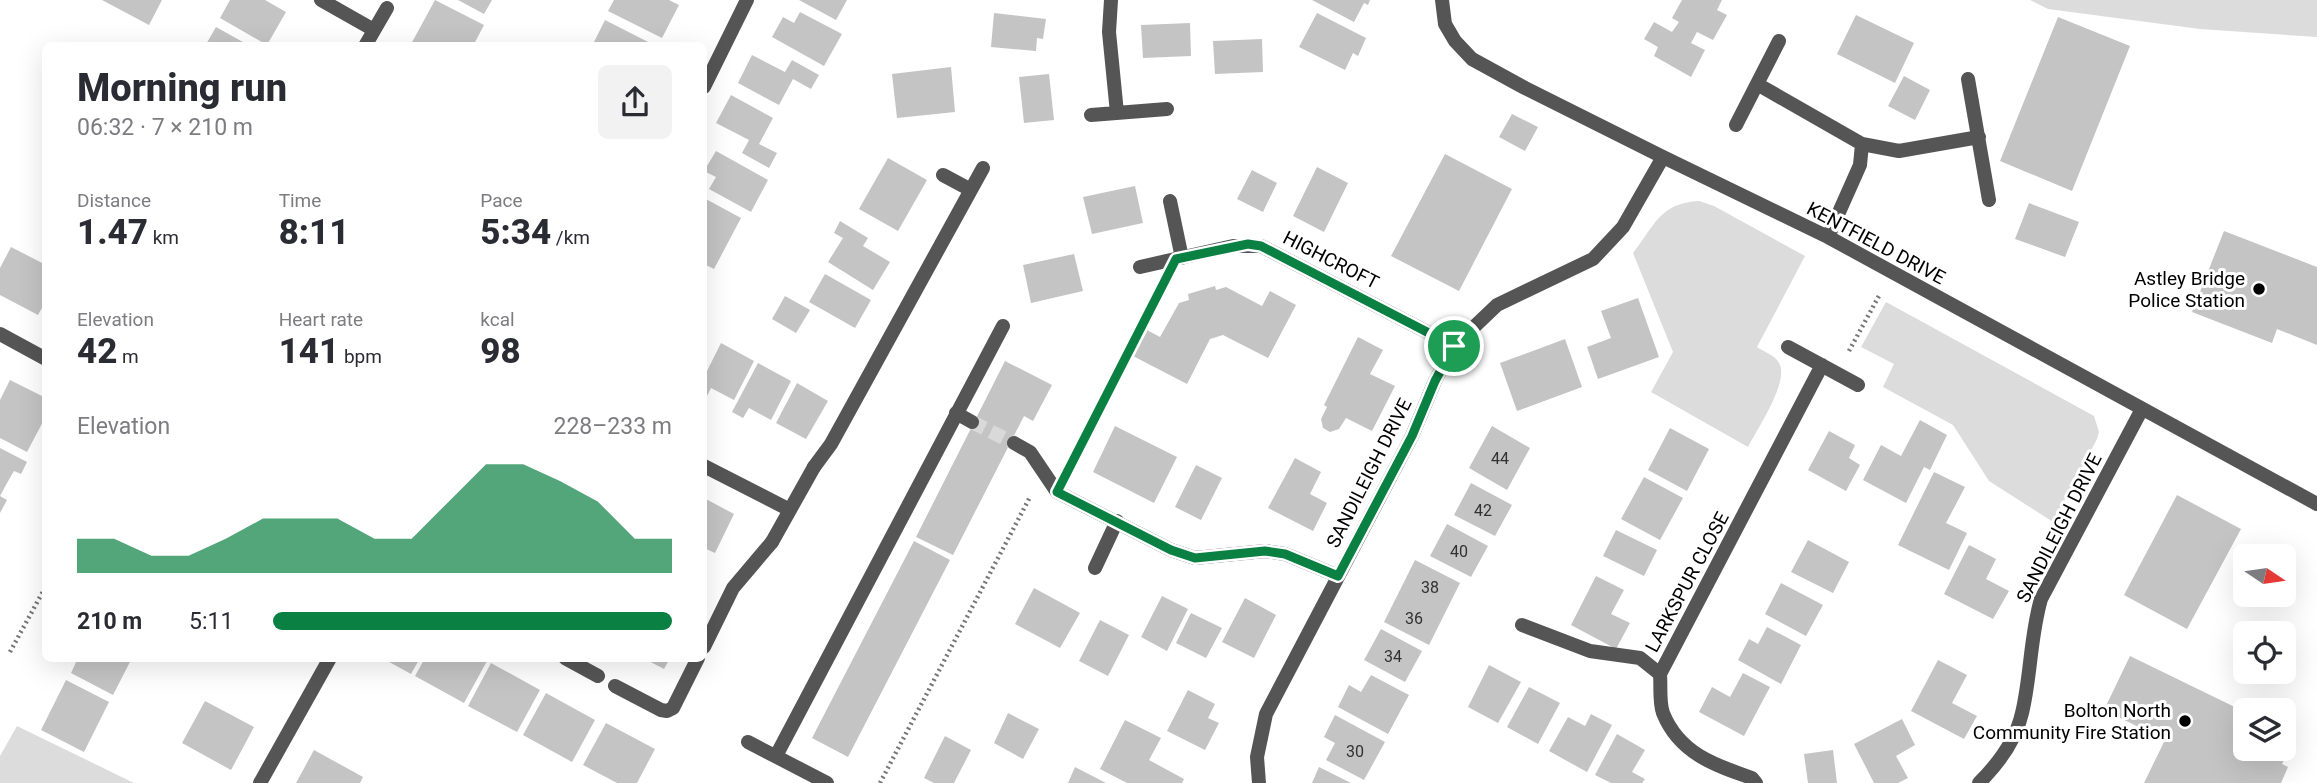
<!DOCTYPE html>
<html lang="en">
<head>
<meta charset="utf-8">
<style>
  :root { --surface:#fff; --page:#f2f2f3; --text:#2b2b33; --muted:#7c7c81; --accent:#0b8043 }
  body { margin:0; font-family:Roboto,sans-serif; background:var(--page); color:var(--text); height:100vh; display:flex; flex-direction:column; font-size:26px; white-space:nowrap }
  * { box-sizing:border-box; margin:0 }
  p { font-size:23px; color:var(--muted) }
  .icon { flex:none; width:38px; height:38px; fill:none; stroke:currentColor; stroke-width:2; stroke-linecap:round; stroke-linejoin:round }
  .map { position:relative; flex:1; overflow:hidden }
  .drawer { position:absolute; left:42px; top:42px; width:665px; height:620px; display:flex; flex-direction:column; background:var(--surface); border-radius:10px; box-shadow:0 7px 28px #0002 }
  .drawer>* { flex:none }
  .needle { width:46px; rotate:103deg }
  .controls { position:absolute; left:2233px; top:544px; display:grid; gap:14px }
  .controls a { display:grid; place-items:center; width:63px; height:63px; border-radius:10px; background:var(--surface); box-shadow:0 7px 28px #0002; font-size:35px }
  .pin { position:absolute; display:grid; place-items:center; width:60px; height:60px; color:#fff; margin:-30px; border:4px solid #fff; border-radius:50%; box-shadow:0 2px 7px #0007 }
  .round { display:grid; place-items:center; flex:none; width:74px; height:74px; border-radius:10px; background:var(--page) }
  .head { display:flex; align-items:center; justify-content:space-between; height:119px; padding:0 35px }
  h1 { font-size:38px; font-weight:800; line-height:52px }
  .figures { display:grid; grid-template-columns:repeat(3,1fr); gap:10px; height:119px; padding:7px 35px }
  .figures div { display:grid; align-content:center }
  .figures b { font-size:35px; font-weight:800 }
  .figures small { font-size:19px; font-weight:400 }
  .figures p { font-size:19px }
  .chart { height:196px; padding:14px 35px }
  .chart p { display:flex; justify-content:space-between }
  .chart svg { width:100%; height:126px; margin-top:7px; fill:var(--accent); opacity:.7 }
  ul { padding:0 35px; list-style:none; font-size:23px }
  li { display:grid; grid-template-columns:112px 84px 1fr; align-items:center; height:52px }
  li i { height:18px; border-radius:9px; background:var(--accent) }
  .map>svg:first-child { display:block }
  .green { fill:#dcdcdc }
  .building { fill:#c4c4c4 }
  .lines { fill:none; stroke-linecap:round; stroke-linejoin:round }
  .minor-tunnel { stroke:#d9d9d9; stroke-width:14; stroke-dasharray:14 7; stroke-linecap:butt }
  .path { stroke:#777; stroke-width:4.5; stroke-dasharray:2 3.5; stroke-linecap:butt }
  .service { stroke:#555; stroke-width:14 }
  .minor { stroke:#555; stroke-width:14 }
  .route-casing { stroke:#fff; stroke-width:14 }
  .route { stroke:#0b8043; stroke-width:9 }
  .poi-dot { fill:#000; stroke:#fff; stroke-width:2.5 }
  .labels { text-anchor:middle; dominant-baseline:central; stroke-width:6; stroke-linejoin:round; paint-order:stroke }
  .number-label { font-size:16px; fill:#313131 }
  .street-label { font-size:19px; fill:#000; stroke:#fff }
  .poi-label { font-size:19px; fill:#000; stroke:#fff; text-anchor:end }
</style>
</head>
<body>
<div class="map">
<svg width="2317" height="783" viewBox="0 0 2317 783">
  <rect width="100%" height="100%" fill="#fff"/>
  <path class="green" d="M2030 0H2317V37L2200 29 2048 9Z
    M1699 201 1714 206 1805 256 1757 347C1764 352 1775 355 1779 363 1790 381 1757 429 1748 447L1651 392 1673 352 1633 253C1655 225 1660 203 1699 201Z
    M1886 302 2094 416 2099 432 2097 439 2053 522 1989 481 1953 425 1883 387 1894 364 1861 347Z
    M17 726 134 783H0V756Z"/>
  <path class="building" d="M102 0H162L149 25Z
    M230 0H265L286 12 267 45 220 18Z
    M435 0 484 25 473 46H410Z
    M458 0H492L484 14Z
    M614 0H669L679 5 662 38 608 11Z
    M799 0H847L836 20Z
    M1312 0H1370L1368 5 1364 3 1354 22Z
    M1682 0H1722L1717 10 1727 15 1713 40 1697 32 1691 43 1705 50 1691 77 1654 56 1658 47 1644 39 1654 22 1672 32 1679 22 1672 18Z
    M800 12 842 34 824 66 772 37 783 17 794 23Z
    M994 13 1046 19 1043 39 1037 38 1036 51 991 47Z
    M1317 13 1366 38 1358 56 1353 53 1345 70 1299 47Z
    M1856 15 1914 43 1895 83 1837 54Z
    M2058 17 2130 46 2072 191 2000 161Z
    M605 20 656 46H592Z
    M1190 23 1191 56 1143 58 1141 25Z
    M216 27 250 46H205Z
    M1262 39 1263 72 1215 74 1213 41Z
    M752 55 785 72 792 60 819 75 811 89 793 79 779 105 738 83Z
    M951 67 955 112 897 118 892 74Z
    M1049 74 1054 120 1024 123 1019 77Z
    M1904 76 1930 90 1915 120 1888 106Z
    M731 95 773 118 759 144 777 153 769 168 742 153 749 140 716 123Z
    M1512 114 1538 127 1525 151 1499 137Z
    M716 151 768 180 751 212 709 189 716 177 704 171Z
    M1445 154 1512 189 1459 291 1391 256Z
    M888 158 927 180 898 231 859 209Z
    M1317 167 1348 183 1324 232 1293 216Z
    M1252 170 1277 183 1263 212 1237 199Z
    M1135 186 1143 223 1092 234 1083 197Z
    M704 198 741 218 714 269 704 264Z
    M2029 203 2079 222 2065 257 2015 239Z
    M840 221 868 238 863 246 890 262 873 290 828 262 843 238 834 233Z
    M2224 231 2317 267V345L2277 329 2272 343 2192 312Z
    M11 247 46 265V301L38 315 0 295V268Z
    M1074 254 1083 291 1031 303 1023 265Z
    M825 274 871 300 855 328 809 302Z
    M1215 286 1216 290 1226 287 1262 306 1270 291 1296 305 1268 358 1223 335 1210 339 1187 384 1133 356 1147 330 1160 337 1179 303 1189 300 1188 294Z
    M785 296 810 310 796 333 772 319Z
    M1638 298 1659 357 1598 379 1587 347 1611 338 1601 311Z
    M1358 337 1383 350 1370 374 1395 386 1372 431 1346 418 1339 429 1330 432 1323 428 1321 419 1327 407 1324 405Z
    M1565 339 1582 387 1517 411 1500 363Z
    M721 343 754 361 734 400 711 388 706 398 704 397V377Z
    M1005 361 1052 385 1033 421 1024 416 953 555 916 537Z
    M758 363 791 381 771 420 749 408 743 418 732 412Z
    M10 380 46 398V416L27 452 0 438V400Z
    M797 383 828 401 806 439 776 423Z
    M1920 420 1947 435 1930 470 1924 467 1906 503 1863 480 1881 445 1901 456Z
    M1115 426 1177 457 1154 503 1093 472Z
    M1492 426 1530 448 1507 490 1469 468Z
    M1670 428 1709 449 1687 491 1648 470Z
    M1829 431 1855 445 1849 458 1860 465 1846 491 1808 470Z
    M0 448 27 462 21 474 14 471 7 483 0 496 7 500 0 513Z
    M1295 458 1321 472 1310 494 1327 503 1313 531 1268 508Z
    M1196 465 1222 478 1201 520 1175 507Z
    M1934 472 1965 487 1946 523 1967 533 1949 570 1898 545Z
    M1644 477 1683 498 1660 540 1621 519Z
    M1471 483 1512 505 1495 536 1454 515Z
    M2177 495 2241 529 2187 629 2124 595Z
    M704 498 734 514 715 553 704 548Z
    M1447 524 1488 546 1471 577 1430 556Z
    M1616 530 1657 550 1644 576 1603 556Z
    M1808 540 1849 562 1833 593 1791 572Z
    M914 541 950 560 848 757 812 738Z
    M1969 545 1996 559 1986 579 2009 591 1993 619 1944 594Z
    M1415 560 1460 583 1429 645 1384 622Z
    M1596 576 1624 590 1611 614 1630 623 1616 649 1571 625Z
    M1781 583 1823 605 1806 636 1765 614Z
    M1034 588 1080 613 1060 648 1015 624Z
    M1162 596 1188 609 1167 651 1141 637Z
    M1245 598 1276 615 1254 658 1222 642Z
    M1191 613 1222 628 1206 658 1176 643Z
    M1100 620 1129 635 1108 676 1079 661Z
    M1767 627 1801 645 1781 684 1738 660 1749 639 1758 644Z
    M1381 629 1422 651 1405 682 1364 660Z
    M2130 656 2245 712V749H2284V730L2296 736 2282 764 2288 767 2281 783H2144L2165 740 2104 710Z
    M78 658H132L113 695 71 673Z
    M382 658H420L411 674Z
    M425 658H482L487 661 464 703 415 676Z
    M643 658H670L664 669Z
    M1938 660 1967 675 1952 703 1977 716 1964 739 1911 711Z
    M491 663 540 690 517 732 468 706Z
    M1489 665 1521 682 1498 723 1468 707Z
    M1743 673 1770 687 1744 736 1699 712 1712 687 1730 697Z
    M1371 675 1409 695 1388 734 1338 707 1349 685 1361 692Z
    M66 680 109 702 84 752 41 730Z
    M1529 687 1560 703 1538 744 1507 727Z
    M1188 690 1215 704 1208 718 1219 723 1205 750 1167 731Z
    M546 693 595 720 572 762 523 735Z
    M205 701 254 727 231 770 182 743Z
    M1008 713 1039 729 1023 759 994 743Z
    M1591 714 1612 725 1587 772 1549 751 1568 717 1585 726Z
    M1335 715 1385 742 1364 780 1326 760 1335 743 1324 737Z
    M1902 719 1915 745 1896 756 1908 778 1898 783H1874L1854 744Z
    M1125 720 1161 738 1149 760 1184 779 1182 783H1127L1100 769Z
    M606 723 655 749 637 783H617L583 765Z
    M1617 734 1645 750 1632 772 1645 779 1642 783H1611L1595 775Z
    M945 736 971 750 954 783H934L924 778Z
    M314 750 363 777 360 783H296Z
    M1833 750 1837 783H1808L1804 754Z
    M1075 767 1106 783H1068Z
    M1319 767 1351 783H1312Z"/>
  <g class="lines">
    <path class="minor-tunnel" d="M972 422 1014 443"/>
    <path class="path" d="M1849 351 1880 294
      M1070 467 1161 288
      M10 652 46 586
      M880 783 1030 497"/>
    <path class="service" d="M943 175 971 190
      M814 467 831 444 983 168
      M1522 625 1590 651 1640 658 1660 674
      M704 647 733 588 772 542
      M565 658 598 676
      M615 686 661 710 667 711 673 708 698 658
      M748 742 827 783
      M776 756 1003 326"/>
    <path class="minor" d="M321 0 374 30
      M1111 0 1109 32 1117 113
      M1442 0 1445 24 1455 41 1472 59 1525 88 1663 157 1828 237 2317 504
      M365 46 387 8
      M1968 79 1989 200
      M1757 84 1862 144 1899 151 1979 137
      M704 87 747 0
      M1091 115 1167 109
      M1736 125 1779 41
      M1170 201 1182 258
      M1828 237 1860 165 1862 144
      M1140 267 1233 246H1261L1454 346
      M0 334 46 359
      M1788 347 1858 385
      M956 413 972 422
      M1014 443 1030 452 1057 492 1171 550 1195 558 1265 551 1285 554 1338 576
      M704 466 790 510
      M772 542 814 467
      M1095 568 1117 521
      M260 783 330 658
      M1259 783 1257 757 1266 714 1412 436 1435 381 1454 346 1497 305 1593 259 1623 227 1663 157
      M1756 783 1752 778C1714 765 1679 753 1663 713 1659 702 1661 686 1660 674L1822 365
      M1979 783C1998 764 2016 740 2022 713 2031 676 2030 637 2041 599L2142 409"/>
  </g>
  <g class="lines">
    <g class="route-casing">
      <path id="route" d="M1248 244 1261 246 1454 346 1435 381 1412 436 1338 576 1285 554 1265 551 1195 558 1171 550 1057 492 1176 259Z"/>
    </g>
    <use href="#route" class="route"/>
  </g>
  <g class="poi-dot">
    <circle cx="2259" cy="289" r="7"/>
    <circle cx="2185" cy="721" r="7"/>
  </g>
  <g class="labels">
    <g class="number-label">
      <text x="1500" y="458">44</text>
      <text x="1483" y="510">42</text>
      <text x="1459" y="551">40</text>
      <text x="1430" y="587">38</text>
      <text x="1414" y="618">36</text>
      <text x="1393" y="656">34</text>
      <text x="1355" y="751">30</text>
    </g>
    <g class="street-label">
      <text transform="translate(1876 243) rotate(28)">KENTFIELD DRIVE</text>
      <text transform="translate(1331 260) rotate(27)">HIGHCROFT</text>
      <text transform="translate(1369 473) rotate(-63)">SANDILEIGH DRIVE</text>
      <text transform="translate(2059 528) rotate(-63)">SANDILEIGH DRIVE</text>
      <text transform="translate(1687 582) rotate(-62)">LARKSPUR CLOSE</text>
    </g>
    <g class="poi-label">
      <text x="2245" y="278">Astley Bridge<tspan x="2245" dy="22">Police Station</tspan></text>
      <text x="2171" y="710">Bolton North<tspan x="2171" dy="22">Community Fire Station</tspan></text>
    </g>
  </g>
</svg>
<div class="controls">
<a><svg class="needle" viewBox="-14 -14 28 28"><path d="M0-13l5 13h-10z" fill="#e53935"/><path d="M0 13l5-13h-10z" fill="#7c7c81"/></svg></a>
<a><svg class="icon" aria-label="locate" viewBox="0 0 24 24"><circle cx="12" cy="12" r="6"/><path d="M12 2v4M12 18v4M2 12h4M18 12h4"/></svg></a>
<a><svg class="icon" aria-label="layers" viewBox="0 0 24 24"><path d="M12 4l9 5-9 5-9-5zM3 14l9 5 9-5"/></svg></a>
</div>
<div class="pin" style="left:1454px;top:346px;background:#1e9e55"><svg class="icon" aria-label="arrive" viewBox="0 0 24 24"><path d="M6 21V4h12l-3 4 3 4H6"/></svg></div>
<section class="drawer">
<div class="head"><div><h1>Morning run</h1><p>06:32 · 7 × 210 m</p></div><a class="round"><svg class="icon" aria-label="share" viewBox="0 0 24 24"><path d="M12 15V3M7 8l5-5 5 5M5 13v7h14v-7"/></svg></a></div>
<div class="figures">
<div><p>Distance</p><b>1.47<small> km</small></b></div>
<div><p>Time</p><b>8:11</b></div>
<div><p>Pace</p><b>5:34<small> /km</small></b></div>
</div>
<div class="figures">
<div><p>Elevation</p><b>42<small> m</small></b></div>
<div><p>Heart rate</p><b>141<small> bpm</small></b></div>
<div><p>kcal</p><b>98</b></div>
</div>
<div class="chart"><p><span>Elevation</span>228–233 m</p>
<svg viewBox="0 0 160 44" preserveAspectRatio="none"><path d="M0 44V32L10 32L20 38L30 38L40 32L50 25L60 25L70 25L80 32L90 32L100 19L110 6L120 6L130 12L140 19L150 32L160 32V44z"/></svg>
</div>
<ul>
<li><b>210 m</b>5:11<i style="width:100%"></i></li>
</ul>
</section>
</div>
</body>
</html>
